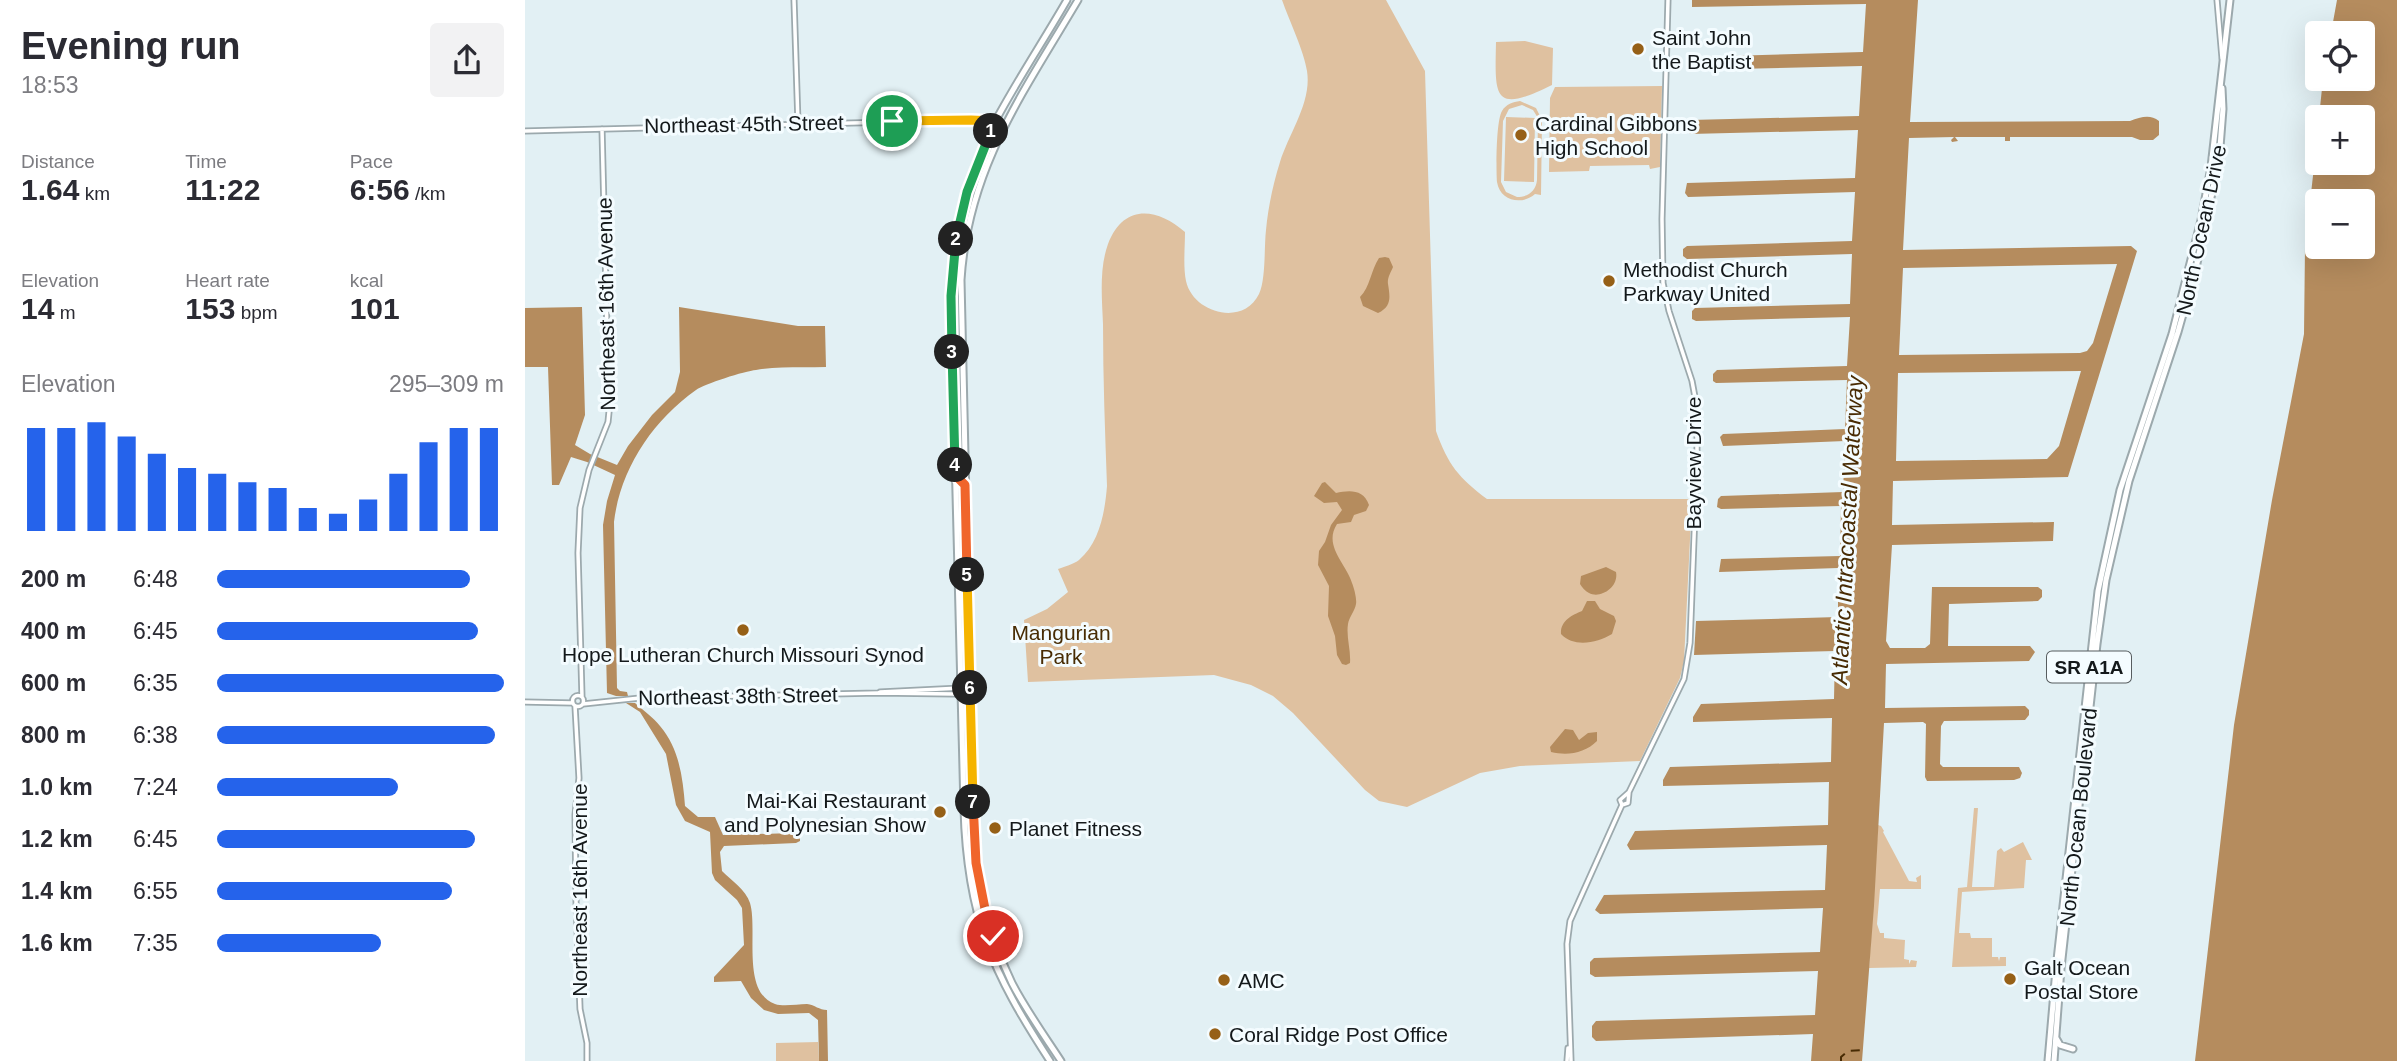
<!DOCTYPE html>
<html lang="en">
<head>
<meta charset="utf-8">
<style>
  :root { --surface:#fff; --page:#f2f2f3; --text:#2b2b33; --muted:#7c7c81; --accent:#2563eb }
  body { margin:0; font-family:Arial,sans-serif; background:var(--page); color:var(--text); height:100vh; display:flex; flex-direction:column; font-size:26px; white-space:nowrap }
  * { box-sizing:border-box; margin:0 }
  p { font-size:23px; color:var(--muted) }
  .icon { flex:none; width:38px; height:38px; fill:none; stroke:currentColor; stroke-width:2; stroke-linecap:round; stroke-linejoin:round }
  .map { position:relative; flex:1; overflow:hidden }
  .drawer { display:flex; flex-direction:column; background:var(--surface); width:525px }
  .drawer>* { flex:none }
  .buttons { position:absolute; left:1780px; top:21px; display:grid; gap:14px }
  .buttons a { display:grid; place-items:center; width:70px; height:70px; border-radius:7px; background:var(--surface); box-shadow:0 7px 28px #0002; font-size:35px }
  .pin { position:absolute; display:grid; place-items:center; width:60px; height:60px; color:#fff; margin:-30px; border:4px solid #fff; border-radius:50%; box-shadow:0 2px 7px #0007 }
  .km { position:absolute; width:35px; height:35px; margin:-18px; border-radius:50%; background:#222; color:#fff; font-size:19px; line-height:35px; text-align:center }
  .round { display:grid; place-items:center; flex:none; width:74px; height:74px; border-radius:7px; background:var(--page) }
  .head { display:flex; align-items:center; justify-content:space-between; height:119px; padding:0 21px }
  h1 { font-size:38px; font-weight:800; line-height:52px }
  .stats { display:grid; grid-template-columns:repeat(3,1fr); gap:10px; height:119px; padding:7px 21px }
  .stats div { display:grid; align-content:center }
  .stats b { font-size:30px; font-weight:800 }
  .stats small { font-size:19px; font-weight:400 }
  .stats p { font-size:19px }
  .chart { height:196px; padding:14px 21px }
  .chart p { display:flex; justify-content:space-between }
  .chart svg { width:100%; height:126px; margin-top:7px; stroke:var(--accent); stroke-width:6 }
  ul { padding:0 21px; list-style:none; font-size:23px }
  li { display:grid; grid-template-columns:112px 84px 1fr; align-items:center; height:52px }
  li i { height:18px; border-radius:9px; background:var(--accent) }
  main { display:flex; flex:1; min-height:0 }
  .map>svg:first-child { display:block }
  .green { fill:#dfc1a0; fill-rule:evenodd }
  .water { fill:#b58c5e; fill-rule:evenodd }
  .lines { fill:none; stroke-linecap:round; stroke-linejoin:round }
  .ferry { stroke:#482b04; stroke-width:2; stroke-dasharray:9 7; stroke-linecap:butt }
  .tertiary-casing { stroke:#9ca9ad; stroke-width:7 }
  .primary-casing { stroke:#9ca9ad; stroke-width:9 }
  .tertiary { stroke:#fff; stroke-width:3.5 }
  .primary { stroke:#fff; stroke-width:5 }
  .split-1-casing { stroke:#fff; stroke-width:14 }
  .split-2-casing { stroke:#fff; stroke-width:14 }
  .split-3-casing { stroke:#fff; stroke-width:14 }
  .split-4-casing { stroke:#fff; stroke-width:14 }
  .split-5-casing { stroke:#fff; stroke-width:14 }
  .split-6-casing { stroke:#fff; stroke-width:14 }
  .split-7-casing { stroke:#fff; stroke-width:14 }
  .split-8-casing { stroke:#fff; stroke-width:14 }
  .split-9-casing { stroke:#fff; stroke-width:14 }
  .split-1 { stroke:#f5b400; stroke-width:9 }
  .split-2 { stroke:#22a559; stroke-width:9 }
  .split-3 { stroke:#22a559; stroke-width:9 }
  .split-4 { stroke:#22a559; stroke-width:9 }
  .split-5 { stroke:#f0652b; stroke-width:9 }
  .split-6 { stroke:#f5b400; stroke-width:9 }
  .split-7 { stroke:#f5b400; stroke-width:9 }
  .split-8 { stroke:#f0652b; stroke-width:9 }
  .split-9 { stroke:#f0652b; stroke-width:9 }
  .poi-dot { fill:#966017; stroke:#f4fcff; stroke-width:2.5 }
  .labels { text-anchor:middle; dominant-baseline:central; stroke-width:6; stroke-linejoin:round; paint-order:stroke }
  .shield { fill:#f4fcff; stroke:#575d5f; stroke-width:2 }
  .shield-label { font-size:19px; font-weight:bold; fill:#14191b }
  .poi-label { font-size:21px; fill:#14191b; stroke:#f4fcff; text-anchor:start }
  .street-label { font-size:21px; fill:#14191b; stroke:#f4fcff }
  .park-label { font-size:21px; fill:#482c04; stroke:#f4fcff }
  .water-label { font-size:23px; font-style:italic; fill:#482b04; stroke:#f4fcff }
</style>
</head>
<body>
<main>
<section class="drawer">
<div class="head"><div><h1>Evening run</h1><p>18:53</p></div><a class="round"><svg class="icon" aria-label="share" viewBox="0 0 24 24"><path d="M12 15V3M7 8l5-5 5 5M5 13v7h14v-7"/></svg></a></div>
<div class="stats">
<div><p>Distance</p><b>1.64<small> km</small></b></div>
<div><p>Time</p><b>11:22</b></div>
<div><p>Pace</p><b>6:56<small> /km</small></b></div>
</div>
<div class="stats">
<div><p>Elevation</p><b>14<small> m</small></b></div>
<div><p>Heart rate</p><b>153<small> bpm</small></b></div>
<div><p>kcal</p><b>101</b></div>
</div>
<div class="chart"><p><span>Elevation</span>295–309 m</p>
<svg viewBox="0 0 160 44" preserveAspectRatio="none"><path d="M5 44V8M15 44V8M25 44V6M35 44V11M45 44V17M55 44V22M65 44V24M75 44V27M85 44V29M95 44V36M105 44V38M115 44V33M125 44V24M135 44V13M145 44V8M155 44V8"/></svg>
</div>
<ul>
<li><b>200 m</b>6:48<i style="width:88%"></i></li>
<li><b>400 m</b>6:45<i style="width:91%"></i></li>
<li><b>600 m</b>6:35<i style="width:100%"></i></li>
<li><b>800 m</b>6:38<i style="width:97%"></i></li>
<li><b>1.0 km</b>7:24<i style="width:63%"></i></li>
<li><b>1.2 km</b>6:45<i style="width:90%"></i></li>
<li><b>1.4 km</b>6:55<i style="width:82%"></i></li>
<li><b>1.6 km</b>7:35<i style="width:57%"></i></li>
</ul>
</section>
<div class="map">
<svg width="1872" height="1061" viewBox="0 0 1872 1061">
  <rect width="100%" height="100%" fill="#e2f0f4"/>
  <path class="green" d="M757 0H861L900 71 911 431C923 465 934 478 962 499H1167L1159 661 1155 678 1115 761 995 766 955 773 882 807 854 801 840 790 768 713 748 696 726 685 689 675 503 682 499 620 522 609 543 592 533 569C539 567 549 564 554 560 575 542 580 511 582 486 580 432 578 378 578 324 577 298 574 269 583 244 599 203 632 208 660 232 660 248 658 266 661 281 668 313 718 327 734 294 741 279 739 247 741 230 743 208 748 184 755 162 764 133 787 102 782 71 779 51 764 20 757 0Z
    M1000 41 1028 48 1027 85C967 115 970 96 971 42Z
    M1137 86 1135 167 1125 169 1124 165 1065 166 1064 171 1024 172 1025 98 1030 87Z
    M995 101 1011 108 1017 120 1016 195 1010 194C998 205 975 202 972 182 971 169 971 121 977 111 981 104 988 102 995 101ZM997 105 1008 110 1013 118 1012 180C1011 191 1003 197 992 197L981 192 976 182 978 121 984 109Z
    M981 117 1010 118 1009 182 979 181Z
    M1449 808H1453L1447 887H1469L1472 851 1476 848 1479 852 1498 842 1507 860H1501L1499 888 1437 892 1434 933H1445L1446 938H1467V957H1473L1474 961 1475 957H1481V966L1427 967 1433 888 1442 887Z
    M1353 825 1356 826 1359 831 1358 832 1384 881 1392 882 1391 878 1396 875V889H1355L1352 924 1355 933H1359V938L1380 940 1379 959 1384 960V964L1386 960 1392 961 1391 967 1344 968Z
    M293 1042 294 1061H251V1043Z"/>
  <path class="water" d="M1167 0H1393L1385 122 1605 121C1616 117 1625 114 1634 121V135L1628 140H1615L1607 137H1485V141H1480V137H1430L1433 141 1427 142 1426 140 1429 137 1384 138 1378 250 1606 246 1612 251 1543 477 1368 481 1367 525 1529 522 1528 541 1367 545 1361 641 1365 648H1400L1405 644 1407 587H1513L1517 590V597L1513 601 1424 604 1423 646H1505L1510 652 1504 661 1361 664 1360 708 1500 706 1504 710V715L1500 720 1419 721 1416 726 1415 764 1418 767H1494L1497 773 1495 778 1489 780 1402 781 1400 777 1401 724 1398 722 1359 723 1349 906 1337 1061H1286L1288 1034 1071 1041 1067 1037V1026L1071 1021 1290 1015 1293 971 1070 977 1065 974V962L1069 958 1295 952 1298 908 1075 914 1070 910 1079 895 1300 890 1302 845 1105 850 1102 845 1110 831 1303 825 1304 782 1138 786V780L1145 767 1306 762 1307 718 1168 722V717L1176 704 1309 699 1310 651 1169 655 1171 621 1313 617V568L1194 572 1196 559 1315 556 1316 506 1196 509 1192 507 1193 499 1196 496 1318 492 1320 441 1198 446 1195 437 1198 434 1320 429 1322 380 1191 383 1188 381V374L1192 370 1322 366 1325 317 1171 321 1167 319V311L1170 308 1325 304 1327 254 1162 259 1158 256V249L1162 246 1327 241 1330 192 1163 197 1160 193 1162 183 1330 178 1333 130 1165 134 1162 131V123L1165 120 1334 116 1337 66 1164 70 1166 57 1338 52 1341 4 1167 7ZM1592 264 1568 343 1562 351 1555 353 1374 355 1378 268ZM1556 371 1534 446 1522 459 1371 461 1373 373Z
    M1812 0H1872V1061H1670L1709 725 1747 500 1779 334 1780 247 1792 140V163H1838V117H1794L1798 79H1838V33H1806ZM1838 201V247H1792V201Z
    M860 257 864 258 868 267C866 272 862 278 863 284 865 297 867 306 853 313L838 306 835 297C845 287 846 270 854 258Z
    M57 307 60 415 50 445 65 454 92 465 103 446 127 415 150 392 155 372 154 307 273 326H300L301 367C278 368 254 366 231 370 220 371 179 384 171 390 127 421 95 470 89 522L92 688 95 691 102 692 103 696H91L82 693 78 525 82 501 90 475 62 462 46 457 34 485H27L23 367H0V308Z
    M800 482 811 493C824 490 839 489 844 505L841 511 829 515 826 522 812 524C798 546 821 563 827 583 829 588 832 599 831 604 830 611 824 617 823 624 821 637 826 650 825 663L821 665 817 664 812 655 810 636 803 616 804 586 793 565 794 551 800 542 806 525 817 510 812 502 799 503 789 496 797 483Z
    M1081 567 1091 572C1094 588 1075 599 1064 593 1060 591 1057 587 1055 584L1056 576Z
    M1062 601H1070L1075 609 1089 616 1091 621 1087 634C1072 643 1049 648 1036 634 1035 621 1047 615 1057 611Z
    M101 703H110C119 711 128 717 135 726 154 748 158 778 160 806L173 817H190L198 835 269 833 275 836V841L271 843 199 846 195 852 197 871C206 880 221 890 225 903 233 930 216 992 250 1004 259 1007 272 1004 282 1004 290 1005 294 1010 302 1010L303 1061H294L293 1020 284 1013 253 1014 239 1010 226 998 216 981 189 982V977L219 945 217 908 212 900 190 880 187 873 185 832 160 821 151 805 141 754 115 712Z
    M1040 729 1048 730 1054 740 1063 733 1072 732V741C1060 753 1043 756 1026 752L1025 747Z"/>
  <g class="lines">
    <path class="ferry" d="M1316 1061V1057L1323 1051 1338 1050"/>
    <g class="tertiary-casing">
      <path id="tertiary" d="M269 0 273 123
        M1692 0 1697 58
        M0 131 446 120 470 122 478 128
        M355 692 436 688 444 691
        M47.5 701a5.5 5.5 0 1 1 11 0a5.5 5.5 0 1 1-11 0Z
        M57 697 53 553 55 508 64 470 83 422 84 412 77 129
        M0 702 48 703
        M58 704 115 698 353 693 429 694 445 691
        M50 706 54 778 50 815 51 901 55 1009 62 1043V1061
        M1097 805 1103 803 1104 792 1159 679 1165 643 1172 459V408L1167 381 1144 311 1138 283 1137 219 1143 0
        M1042 1061 1043 1048
        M1046 1061 1042 944 1045 921 1097 805 1095 800 1104 792"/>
    </g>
    <g class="primary-casing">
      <path id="primary" d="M433 573 437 578 438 613 443 618
        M1531 1038 1535 1045 1548 1049
        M525 1061C467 972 442 917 439 809L426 296C428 235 441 175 471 120 493 79 519 40 542 0
        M536 1061C519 1035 501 1010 487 983 460 928 450 869 448 809L436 280C443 168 498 93 553 0
        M1523 1061 1531 969 1573 591 1595 490 1647 334 1676 220 1686 167 1705 0
        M1529 1061 1536 968 1572 644 1581 580 1604 481 1653 332 1671 268 1694 160 1698 109 1697 88"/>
    </g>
    <use href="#tertiary" class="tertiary"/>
    <use href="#primary" class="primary"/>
  </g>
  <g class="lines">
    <g class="split-1-casing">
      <path id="split-1" d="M367 121 446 120 470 121 466 131"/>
    </g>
    <g class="split-2-casing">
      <path id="split-2" d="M431 239 442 192 466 131"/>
    </g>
    <g class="split-3-casing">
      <path id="split-3" d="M427 352 426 296 431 239"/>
    </g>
    <g class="split-4-casing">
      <path id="split-4" d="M427 352 430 465"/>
    </g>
    <g class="split-5-casing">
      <path id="split-5" d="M430 465 433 478 440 485 442 575"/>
    </g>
    <g class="split-6-casing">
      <path id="split-6" d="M442 575 445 688"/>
    </g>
    <g class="split-7-casing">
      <path id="split-7" d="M445 688 448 802"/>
    </g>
    <g class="split-8-casing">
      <path id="split-8" d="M448 802 451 863 461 914"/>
    </g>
    <g class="split-9-casing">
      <path id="split-9" d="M461 914 468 936"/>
    </g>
    <use href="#split-1" class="split-1"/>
    <use href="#split-2" class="split-2"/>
    <use href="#split-3" class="split-3"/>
    <use href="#split-4" class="split-4"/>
    <use href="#split-5" class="split-5"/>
    <use href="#split-6" class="split-6"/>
    <use href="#split-7" class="split-7"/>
    <use href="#split-8" class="split-8"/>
    <use href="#split-9" class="split-9"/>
  </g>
  <g class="poi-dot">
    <circle cx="1113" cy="49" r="7"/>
    <circle cx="996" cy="135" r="7"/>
    <circle cx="1084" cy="281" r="7"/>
    <circle cx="218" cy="630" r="7"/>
    <circle cx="415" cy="812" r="7"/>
    <circle cx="470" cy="828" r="7"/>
    <circle cx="1485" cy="979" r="7"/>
    <circle cx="699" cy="980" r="7"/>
    <circle cx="690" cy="1034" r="7"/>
  </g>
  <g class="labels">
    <rect class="shield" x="1522" y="651.5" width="84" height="31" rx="5"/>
    <g class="shield-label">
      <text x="1564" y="667">SR A1A</text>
    </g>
    <g class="poi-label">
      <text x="1127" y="37">Saint John<tspan x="1127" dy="24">the Baptist</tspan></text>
      <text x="1010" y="123">Cardinal Gibbons<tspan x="1010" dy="24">High School</tspan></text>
      <text x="1098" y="269">Methodist Church<tspan x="1098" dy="24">Parkway United</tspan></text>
      <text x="218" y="654" text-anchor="middle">Hope Lutheran Church Missouri Synod</text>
      <text x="401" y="800" text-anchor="end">Mai-Kai Restaurant<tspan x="401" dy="24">and Polynesian Show</tspan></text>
      <text x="484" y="828">Planet Fitness</text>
      <text x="1499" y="967">Galt Ocean<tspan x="1499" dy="24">Postal Store</tspan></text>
      <text x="713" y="980">AMC</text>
      <text x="704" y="1034">Coral Ridge Post Office</text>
    </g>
    <g class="street-label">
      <text transform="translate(219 124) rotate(-1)">Northeast 45th Street</text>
      <text transform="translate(1676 230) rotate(-78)">North Ocean Drive</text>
      <text transform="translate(81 304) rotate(-91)">Northeast 16th Avenue</text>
      <text transform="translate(1168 463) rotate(-90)">Bayview Drive</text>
      <text transform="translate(213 696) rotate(-1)">Northeast 38th Street</text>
      <text transform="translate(1553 817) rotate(-84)">North Ocean Boulevard</text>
      <text transform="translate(54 890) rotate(-90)">Northeast 16th Avenue</text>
    </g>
    <g class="park-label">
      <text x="536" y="632">Mangurian<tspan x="536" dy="24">Park</tspan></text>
    </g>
    <g class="water-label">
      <text transform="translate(1322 530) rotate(-87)">Atlantic Intracoastal Waterway</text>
    </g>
  </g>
</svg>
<div class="buttons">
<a><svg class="icon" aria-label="locate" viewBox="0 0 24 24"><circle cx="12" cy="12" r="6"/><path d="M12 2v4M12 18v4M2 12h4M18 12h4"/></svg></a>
<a>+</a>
<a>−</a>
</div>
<div class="pin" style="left:367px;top:121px;background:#1e9e55"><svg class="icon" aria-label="arrive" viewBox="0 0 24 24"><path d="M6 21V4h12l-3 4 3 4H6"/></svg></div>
<div class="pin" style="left:468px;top:936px;background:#d93025"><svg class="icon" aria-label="check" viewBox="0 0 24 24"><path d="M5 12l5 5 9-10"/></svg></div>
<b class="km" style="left:466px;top:131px">1</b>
<b class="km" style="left:431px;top:239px">2</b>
<b class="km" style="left:427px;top:352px">3</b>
<b class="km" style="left:430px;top:465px">4</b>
<b class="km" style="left:442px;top:575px">5</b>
<b class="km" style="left:445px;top:688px">6</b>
<b class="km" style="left:448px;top:802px">7</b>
</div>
</main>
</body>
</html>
